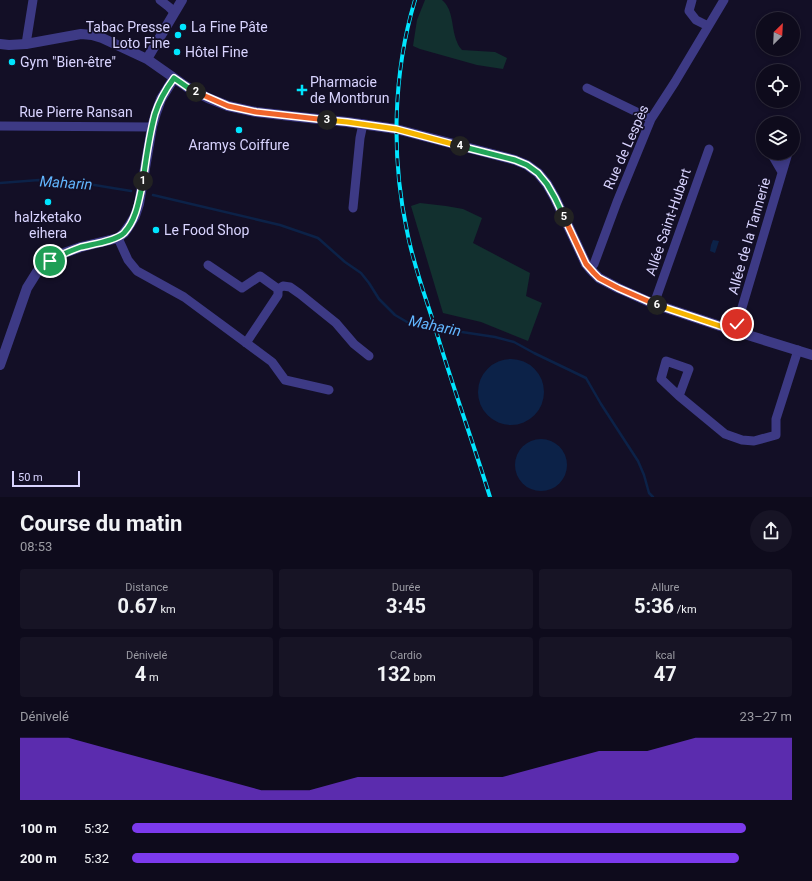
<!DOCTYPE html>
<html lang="fr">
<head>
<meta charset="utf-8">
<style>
  :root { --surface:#0e0b1c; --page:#171425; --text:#f1f3f6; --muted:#9b9ba3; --line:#2e2b3b; --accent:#7c3aed }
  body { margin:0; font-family:Roboto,sans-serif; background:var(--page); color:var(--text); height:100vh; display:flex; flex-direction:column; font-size:15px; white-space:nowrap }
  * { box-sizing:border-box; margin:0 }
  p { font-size:13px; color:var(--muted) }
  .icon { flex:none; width:22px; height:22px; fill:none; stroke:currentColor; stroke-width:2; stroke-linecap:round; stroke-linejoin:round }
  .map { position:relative; height:497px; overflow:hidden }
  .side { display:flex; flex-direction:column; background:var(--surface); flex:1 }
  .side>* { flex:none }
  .needle { width:26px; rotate:24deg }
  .fabs { position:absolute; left:756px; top:12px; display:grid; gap:8px }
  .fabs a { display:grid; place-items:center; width:44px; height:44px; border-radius:50%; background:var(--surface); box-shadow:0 2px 6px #0003,0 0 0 1px var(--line); font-size:20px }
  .scale { position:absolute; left:12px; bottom:10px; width:68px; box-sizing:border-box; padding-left:4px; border:2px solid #d9d4ff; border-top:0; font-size:11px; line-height:14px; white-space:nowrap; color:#d9d4ff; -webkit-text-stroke:3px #130f26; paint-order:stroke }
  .pin { position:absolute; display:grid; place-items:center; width:34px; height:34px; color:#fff; margin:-17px; border:2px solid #fff; border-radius:50%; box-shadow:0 1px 4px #0007 }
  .km { position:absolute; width:20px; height:20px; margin:-10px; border-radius:50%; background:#222; color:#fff; font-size:11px; line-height:20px; text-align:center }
  .round { display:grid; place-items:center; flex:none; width:42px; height:42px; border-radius:21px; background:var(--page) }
  .head { display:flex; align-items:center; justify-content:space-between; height:68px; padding:0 20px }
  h1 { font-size:22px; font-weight:700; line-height:30px }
  .figures { display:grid; grid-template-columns:repeat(3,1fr); gap:6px; height:68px; padding:4px 20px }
  .figures div { display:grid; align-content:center; border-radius:4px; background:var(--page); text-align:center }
  .figures b { font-size:20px; font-weight:700 }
  .figures small { font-size:11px; font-weight:400 }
  .figures p { font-size:11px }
  .chart { height:112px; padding:8px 20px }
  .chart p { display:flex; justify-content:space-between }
  .chart svg { width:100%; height:72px; margin-top:4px; fill:var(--accent); opacity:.7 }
  ul { padding:0 20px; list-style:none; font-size:13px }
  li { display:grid; grid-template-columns:64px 48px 1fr; align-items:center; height:30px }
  li i { height:10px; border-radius:5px; background:var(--accent) }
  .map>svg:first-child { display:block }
  .green { fill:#12302f }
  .water { fill:#0c2248 }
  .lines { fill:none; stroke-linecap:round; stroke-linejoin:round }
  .stream { stroke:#0c2248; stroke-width:2.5 }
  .minor { stroke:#3d3a85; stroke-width:9 }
  .tertiary { stroke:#3d3a85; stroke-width:10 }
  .rail-casing { stroke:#00e5ff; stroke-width:4 }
  .rail { stroke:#130f26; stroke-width:2.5; stroke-dasharray:8; stroke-linecap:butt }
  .split-1-casing { stroke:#fff; stroke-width:8 }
  .split-2-casing { stroke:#fff; stroke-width:8 }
  .split-3-casing { stroke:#fff; stroke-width:8 }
  .split-4-casing { stroke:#fff; stroke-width:8 }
  .split-5-casing { stroke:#fff; stroke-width:8 }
  .split-6-casing { stroke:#fff; stroke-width:8 }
  .split-7-casing { stroke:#fff; stroke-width:8 }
  .split-1 { stroke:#22a559; stroke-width:5 }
  .split-2 { stroke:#22a559; stroke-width:5 }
  .split-3 { stroke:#f0652b; stroke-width:5 }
  .split-4 { stroke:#f5b400; stroke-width:5 }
  .split-5 { stroke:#22a559; stroke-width:5 }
  .split-6 { stroke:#f0652b; stroke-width:5 }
  .split-7 { stroke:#f5b400; stroke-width:5 }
  .poi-dot { fill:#00e5ff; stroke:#130f26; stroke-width:1.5 }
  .labels { text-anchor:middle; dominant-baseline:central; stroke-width:3.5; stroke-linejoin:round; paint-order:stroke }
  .poi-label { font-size:14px; fill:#d9d4ff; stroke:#130f26; text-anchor:start }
  .street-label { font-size:14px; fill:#d9d4ff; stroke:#130f26 }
  .water-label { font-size:15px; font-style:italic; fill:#62b6ff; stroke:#130f26 }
</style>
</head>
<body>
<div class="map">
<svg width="812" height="497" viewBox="0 0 812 497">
  <rect width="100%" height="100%" fill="#130f26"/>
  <path class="green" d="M425 0H442C454 10 451 28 457 42 458 45 460 48 462 50L495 52 507 58 503 69 477 65 420 49 413 46 417 20Z
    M420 203 446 206 463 209 482 218 473 243 530 273 526 296 542 303 528 341 481 322 443 313 411 206Z"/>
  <path class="water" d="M713 240 719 241 715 253 710 251 711 245Z
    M478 392a33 33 0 1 1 66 0a33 33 0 1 1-66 0Z
    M515 465a26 26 0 1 1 52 0a26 26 0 1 1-52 0Z"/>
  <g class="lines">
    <path class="stream" d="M0 183 39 180 82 183 131 191
      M153 195 280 225 318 238 345 262 361 273 369 283 379 299 395 315 407 322 417 323 462 332 495 337 514 342 534 353 586 378 601 404 638 461 644 475 649 493 653 497"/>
    <path class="minor" d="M160 0 169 7 174 12
      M692 0 689 11 696 20 708 26
      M26 44 33 0
      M587 88 651 119
      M0 126 152 127
      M771 153 782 172
      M353 208 360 138 363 124
      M118 238 128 260 137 271 184 297 272 362 285 380 329 390
      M208 265 242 288 260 276 278 289
      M590 269 594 264 617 202 651 119 675 82 724 0
      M654 304 709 149
      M735 331 788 153
      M246 343 278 295V289L283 286 290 287 300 294 336 323 354 344 369 356
      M679 396 661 379 666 361 689 369 679 396 725 434 742 440 754 441 776 435V419L798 350"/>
    <path class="tertiary" d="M0 44 9 45 26 44 81 34 92 35 102 38 147 59 187 87 208 98 228 106 256 112 299 117 347 122 396 129 515 160 527 165 538 173 547 184 555 198 586 264 590 269 599 278 618 288 654 304 735 331 812 355
      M147 59 182 0
      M0 365 27 288 37 272 50 261 64 253 81 247 118 238 124 233 129 226 135 216 139 204 152 127 156 113 161 99 174 78"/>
    <g class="rail-casing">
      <path id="rail" d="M415 0C393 73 391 156 407 231 413 263 424 293 434 324 451 382 472 439 490 497"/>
    </g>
    <use href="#rail" class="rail"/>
  </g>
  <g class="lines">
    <g class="split-1-casing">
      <path id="split-1" d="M50 261C60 255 70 251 81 247 93 244 116 241 124 233 137 219 139 199 143 181"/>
    </g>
    <g class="split-2-casing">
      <path id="split-2" d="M143 181C146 159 149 136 155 114 159 101 166 89 174 78L187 87 196 92"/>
    </g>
    <g class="split-3-casing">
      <path id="split-3" d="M196 92 228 106 256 112 327 120"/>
    </g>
    <g class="split-4-casing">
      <path id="split-4" d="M327 120 347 122 396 129 460 146"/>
    </g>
    <g class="split-5-casing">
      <path id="split-5" d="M460 146 515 160 527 165 538 173 547 184 555 198 564 217"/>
    </g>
    <g class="split-6-casing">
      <path id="split-6" d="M564 217 586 264 594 273 599 278 618 288 657 305"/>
    </g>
    <g class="split-7-casing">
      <path id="split-7" d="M657 305 735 331 737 324"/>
    </g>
    <use href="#split-1" class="split-1"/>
    <use href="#split-2" class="split-2"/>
    <use href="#split-3" class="split-3"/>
    <use href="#split-4" class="split-4"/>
    <use href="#split-5" class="split-5"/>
    <use href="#split-6" class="split-6"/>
    <use href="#split-7" class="split-7"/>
  </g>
  <g class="poi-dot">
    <circle cx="183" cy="27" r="4"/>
    <circle cx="178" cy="35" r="4"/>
    <circle cx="177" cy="52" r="4"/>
    <circle cx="12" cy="62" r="4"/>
    <path d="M300 84h4v4h4v4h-4v4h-4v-4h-4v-4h4z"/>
    <circle cx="239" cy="130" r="4"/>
    <circle cx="48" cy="202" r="4"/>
    <circle cx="156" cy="230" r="4"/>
  </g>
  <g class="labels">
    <g class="poi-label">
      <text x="170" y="27" text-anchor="end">Tabac Presse<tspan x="170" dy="16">Loto Fine</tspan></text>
      <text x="191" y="27">La Fine Pâte</text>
      <text x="185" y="52">Hôtel Fine</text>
      <text x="20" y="62">Gym "Bien-être"</text>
      <text x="310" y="82">Pharmacie<tspan x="310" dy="16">de Montbrun</tspan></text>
      <text x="239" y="145" text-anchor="middle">Aramys Coiffure</text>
      <text x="48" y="217" text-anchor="middle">halzketako<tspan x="48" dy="16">eihera</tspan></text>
      <text x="164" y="230">Le Food Shop</text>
    </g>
    <g class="street-label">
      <text x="76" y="112">Rue Pierre Ransan</text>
      <text transform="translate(626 147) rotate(-66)">Rue de Lespès</text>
      <text transform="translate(668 222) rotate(-71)">Allée Saint-Hubert</text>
      <text transform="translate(749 236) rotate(-74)">Allée de la Tannerie</text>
    </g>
    <g class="water-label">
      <text transform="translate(66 183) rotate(4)">Maharin</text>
      <text transform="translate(435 326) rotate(12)">Maharin</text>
    </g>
  </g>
</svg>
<div class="fabs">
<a><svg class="needle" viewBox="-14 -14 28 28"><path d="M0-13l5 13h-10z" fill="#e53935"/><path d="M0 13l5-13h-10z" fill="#9b9ba3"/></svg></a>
<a><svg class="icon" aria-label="locate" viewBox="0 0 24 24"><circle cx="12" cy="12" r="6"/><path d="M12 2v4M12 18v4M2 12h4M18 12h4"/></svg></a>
<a><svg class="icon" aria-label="layers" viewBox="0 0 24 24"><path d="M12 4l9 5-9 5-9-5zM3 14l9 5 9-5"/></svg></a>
</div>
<div class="scale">50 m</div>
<div class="pin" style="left:50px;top:261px;background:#1e9e55"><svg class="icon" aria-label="arrive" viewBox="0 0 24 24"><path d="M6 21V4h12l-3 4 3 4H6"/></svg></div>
<div class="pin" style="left:737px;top:324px;background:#d93025"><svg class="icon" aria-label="check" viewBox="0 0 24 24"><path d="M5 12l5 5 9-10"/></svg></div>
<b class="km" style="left:143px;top:181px">1</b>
<b class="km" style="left:196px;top:92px">2</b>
<b class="km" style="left:327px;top:120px">3</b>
<b class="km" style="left:460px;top:146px">4</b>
<b class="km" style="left:564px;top:217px">5</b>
<b class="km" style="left:657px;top:305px">6</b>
</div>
<section class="side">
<div class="head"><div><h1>Course du matin</h1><p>08:53</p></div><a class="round"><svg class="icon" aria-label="share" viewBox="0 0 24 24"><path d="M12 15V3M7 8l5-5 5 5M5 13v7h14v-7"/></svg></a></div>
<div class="figures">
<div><p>Distance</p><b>0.67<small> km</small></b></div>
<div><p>Durée</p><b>3:45</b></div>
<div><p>Allure</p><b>5:36<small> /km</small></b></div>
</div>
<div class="figures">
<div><p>Dénivelé</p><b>4<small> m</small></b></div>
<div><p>Cardio</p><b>132<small> bpm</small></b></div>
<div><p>kcal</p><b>47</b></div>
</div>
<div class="chart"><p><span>Dénivelé</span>23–27 m</p>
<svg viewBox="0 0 160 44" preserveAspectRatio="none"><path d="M0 44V6L10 6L20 14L30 22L40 30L50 38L60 38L70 30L80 30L90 30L100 30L110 22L120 14L130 14L140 6L150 6L160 6V44z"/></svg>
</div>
<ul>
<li><b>100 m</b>5:32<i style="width:93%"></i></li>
<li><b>200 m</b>5:32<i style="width:92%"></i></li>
</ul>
</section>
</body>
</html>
